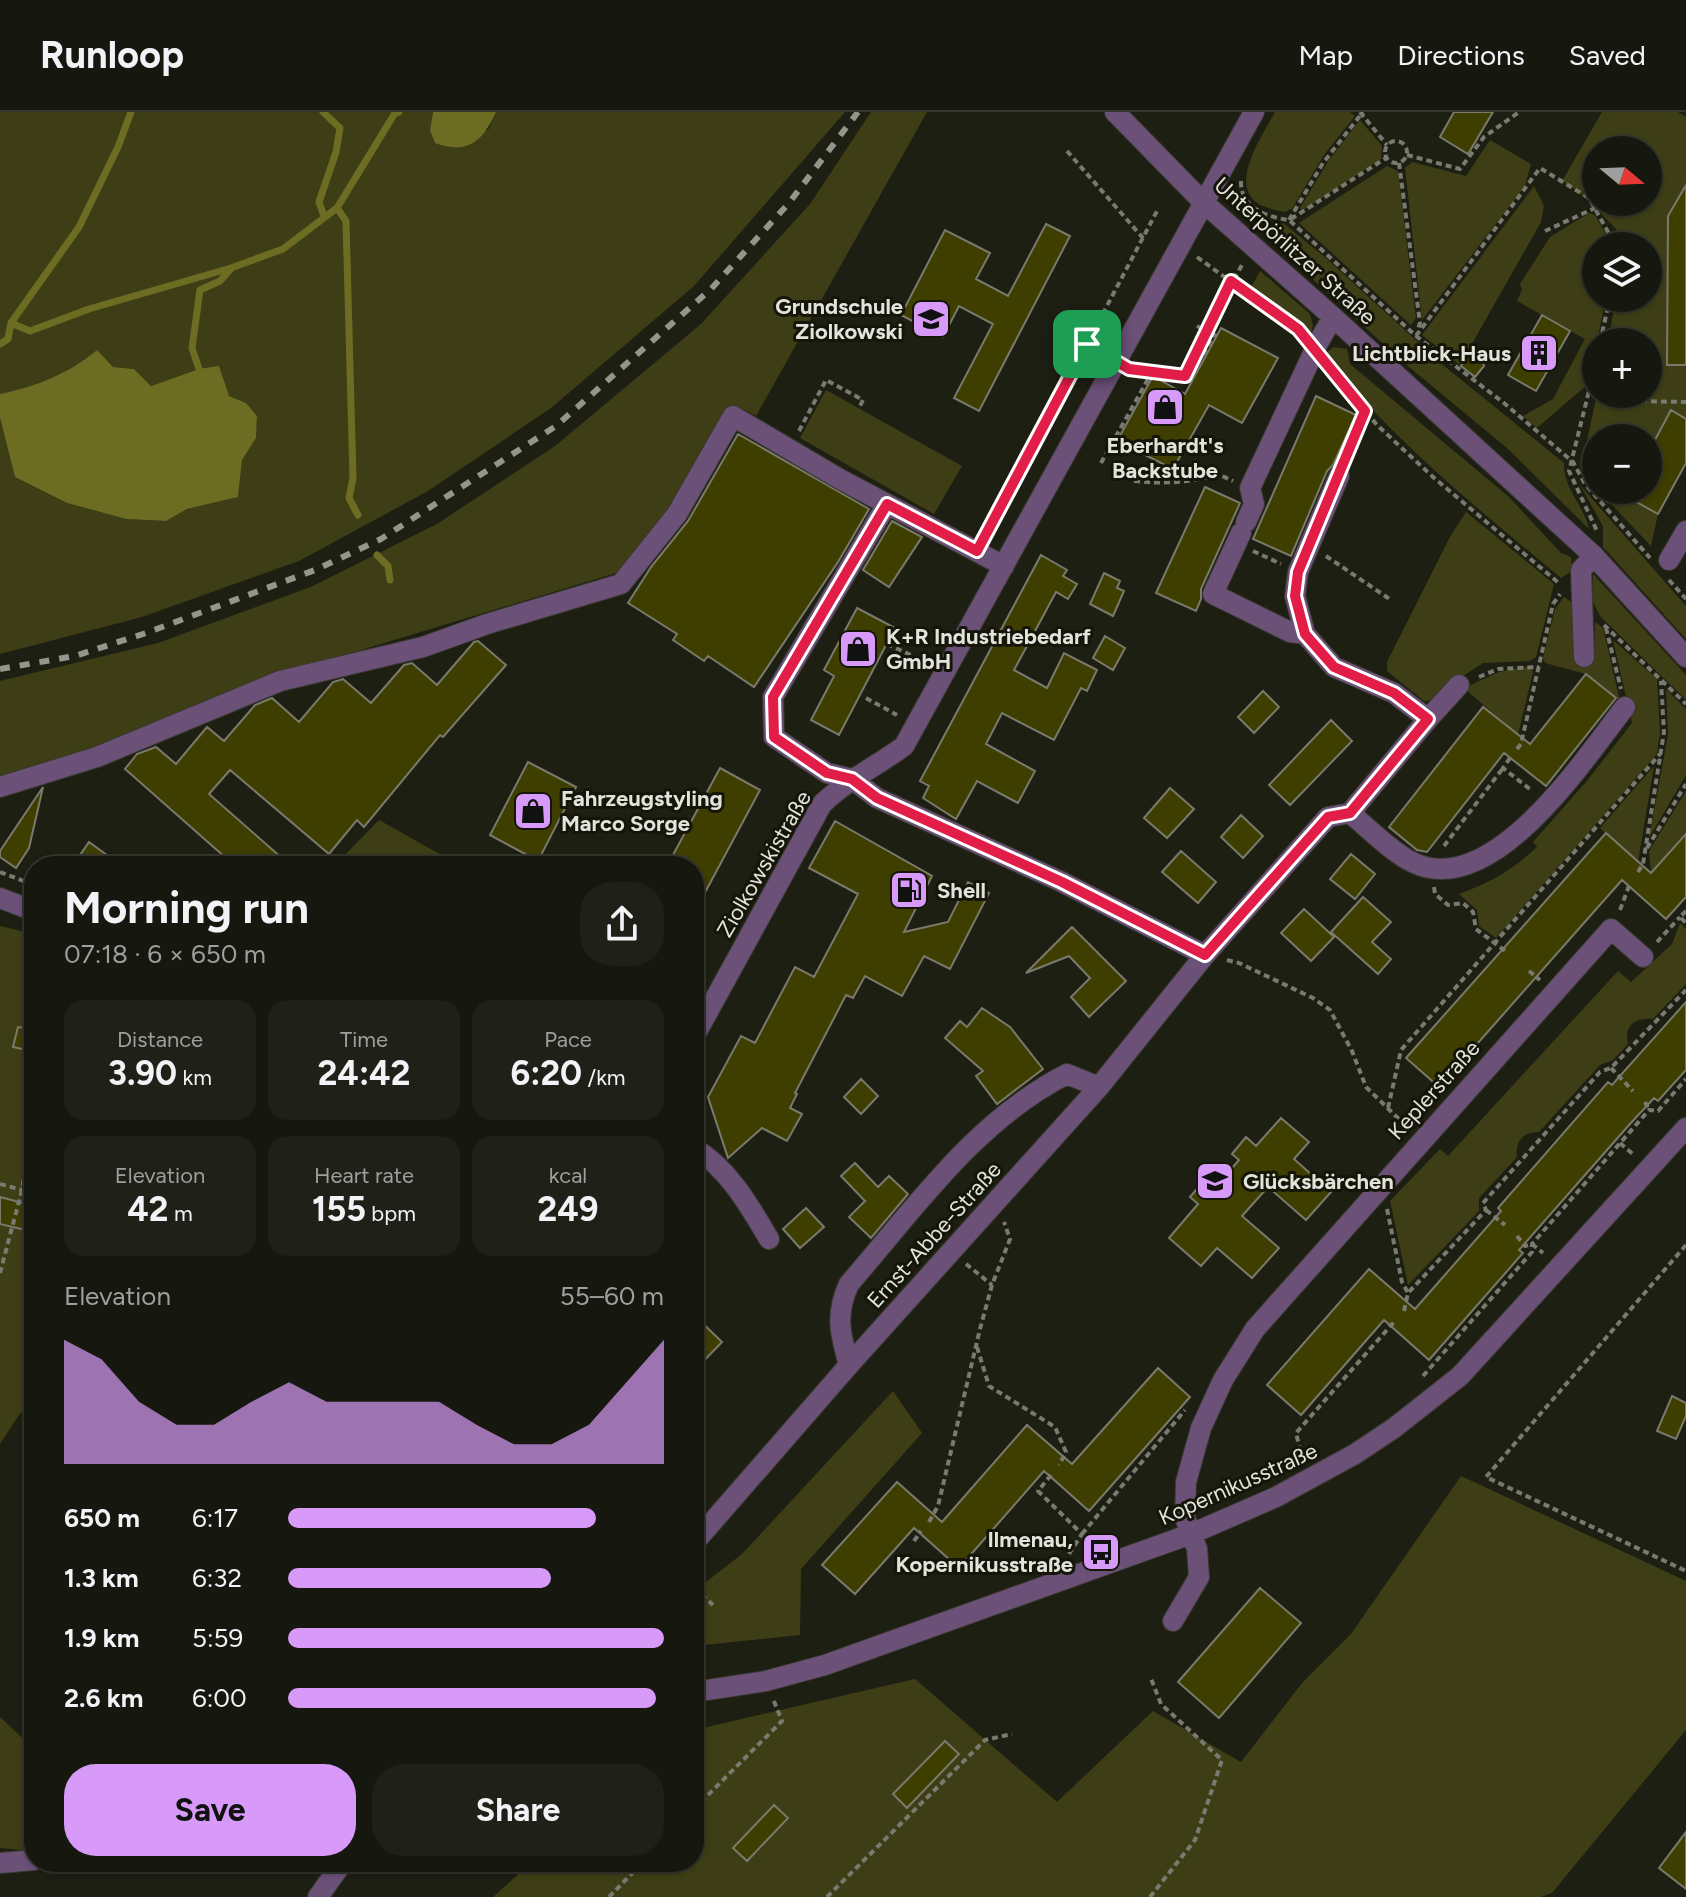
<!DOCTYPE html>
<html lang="en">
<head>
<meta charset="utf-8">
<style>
  :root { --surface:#16170e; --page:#1f2017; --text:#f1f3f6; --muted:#9e9f9e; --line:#35362e; --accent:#d89af8 }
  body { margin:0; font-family:Figtree,sans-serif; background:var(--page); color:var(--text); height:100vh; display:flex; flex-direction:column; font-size:30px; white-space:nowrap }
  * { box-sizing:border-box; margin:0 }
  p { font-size:26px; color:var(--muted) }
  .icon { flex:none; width:44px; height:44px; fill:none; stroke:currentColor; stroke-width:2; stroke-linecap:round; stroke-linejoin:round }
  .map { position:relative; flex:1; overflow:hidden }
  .details { position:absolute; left:24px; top:744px; width:680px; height:1016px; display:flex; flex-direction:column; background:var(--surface); border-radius:32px; box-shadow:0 2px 6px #0004,0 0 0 2px var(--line) }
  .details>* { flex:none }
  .needle { width:52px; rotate:109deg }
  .controls { position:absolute; left:1582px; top:24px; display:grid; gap:16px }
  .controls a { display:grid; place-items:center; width:80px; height:80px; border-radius:50%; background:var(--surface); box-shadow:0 2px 6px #0004,0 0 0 2px var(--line); font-size:40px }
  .pin { position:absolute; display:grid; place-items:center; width:68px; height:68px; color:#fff; margin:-34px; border-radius:16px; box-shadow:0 4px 12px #0006 }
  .round { display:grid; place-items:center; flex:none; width:84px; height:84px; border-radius:32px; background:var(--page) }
  .overview { display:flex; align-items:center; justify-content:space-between; height:136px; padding:0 40px }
  h1 { font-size:44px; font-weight:700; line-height:60px }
  .metrics { display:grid; grid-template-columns:repeat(3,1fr); gap:12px; height:136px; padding:8px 40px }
  .metrics div { display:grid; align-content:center; border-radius:20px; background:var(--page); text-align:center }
  .metrics b { font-size:34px; font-weight:700 }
  .metrics small { font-size:22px; font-weight:400 }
  .metrics p { font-size:22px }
  .chart { height:224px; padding:16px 40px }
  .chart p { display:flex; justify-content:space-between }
  .chart svg { width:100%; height:144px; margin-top:8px; fill:var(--accent); opacity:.7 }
  .primary-button { display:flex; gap:16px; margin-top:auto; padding:16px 40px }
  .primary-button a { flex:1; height:92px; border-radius:32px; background:var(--accent); color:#111; font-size:32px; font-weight:700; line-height:92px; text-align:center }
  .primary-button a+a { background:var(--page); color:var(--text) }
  ul { padding:0 40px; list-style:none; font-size:26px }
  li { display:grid; grid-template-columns:128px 96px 1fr; align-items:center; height:60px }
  li i { height:20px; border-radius:10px; background:var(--accent) }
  header { display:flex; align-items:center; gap:48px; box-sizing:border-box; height:112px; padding:0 40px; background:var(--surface); border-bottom:2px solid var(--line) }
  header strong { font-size:38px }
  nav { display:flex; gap:44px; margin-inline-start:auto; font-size:28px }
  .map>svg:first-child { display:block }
  .green { fill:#3e3e16; fill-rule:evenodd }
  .water { fill:#6c6d23 }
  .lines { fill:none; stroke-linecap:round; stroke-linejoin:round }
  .stream { stroke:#6c6d23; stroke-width:7 }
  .building { fill:#3e3e01; stroke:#797a6c; stroke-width:2 }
  .minor-casing { stroke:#393a2f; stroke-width:22 }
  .path { stroke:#797a70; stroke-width:4; stroke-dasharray:6 4; stroke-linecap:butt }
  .minor { stroke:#6b5078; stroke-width:20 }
  .rail { stroke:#94958c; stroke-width:6; stroke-dasharray:10 10; stroke-linecap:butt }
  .route-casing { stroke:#fff; stroke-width:16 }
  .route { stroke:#e11d48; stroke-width:10 }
  .labels { text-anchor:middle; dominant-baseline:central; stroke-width:6; stroke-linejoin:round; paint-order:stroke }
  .street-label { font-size:22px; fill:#e2e3db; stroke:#15150a }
  .poi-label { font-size:22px; font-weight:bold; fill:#e2e3db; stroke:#15150a; text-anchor:start }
</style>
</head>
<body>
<header>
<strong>Runloop</strong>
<nav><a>Map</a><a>Directions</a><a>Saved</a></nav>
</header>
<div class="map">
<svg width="1686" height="1785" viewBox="0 0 1686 1785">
  <rect width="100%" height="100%" fill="#1e1f13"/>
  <path class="green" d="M0 0H433L430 18H488L496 0H845L694 174 551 296 428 379 299 449 142 505 0 542V306L15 365 67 391 126 407 166 409 187 397 238 385 242 347 256 326 257 305 246 291 229 284 199 257 151 274 134 257 113 255 97 238C68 262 37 274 0 282Z
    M871 0H927L756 304 743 297 733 299 626 458 325 549 0 672V569L158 531 313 474 437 412 555 334 701 212 810 92Z
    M1275 0H1350L1355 4 1324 43 1292 97 1284 100C1276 98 1266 96 1259 92 1227 73 1264 21 1275 0Z
    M1602 0H1678L1686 5V72L1669 103 1686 253V307L1671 299 1648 341V326H1596V376L1586 365 1583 347 1597 282H1648V230H1608L1616 186H1648V134H1617V118C1598 99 1585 82 1562 69ZM1596 38H1648V90H1596Z
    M1360 8 1382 34 1381 47 1302 99 1300 96 1329 48Z
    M1490 28 1531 52 1525 74 1422 208 1405 56 1412 50 1466 64Z
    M1387 54 1398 59 1416 206 1411 213 1299 111Z
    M1534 74 1544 94 1541 110 1460 253 1422 223Z
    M1589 101 1595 103 1608 126V134H1596V186H1606L1588 272 1537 316 1523 304 1553 287 1585 227 1517 189 1522 178 1520 172 1550 125Z
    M1283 111 1327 147 1443 253 1564 351C1563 377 1584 393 1589 417L1507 336 1403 250 1269 127Z
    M1260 159 1310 202 1313 213 1310 226 1297 213 1249 179Z
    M1334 235 1347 237 1350 252 1509 385 1561 441 1571 445 1572 459 1561 466C1477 396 1392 328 1324 242Z
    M826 278 962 354 934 402 800 326Z
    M1580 373 1686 494V527L1603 435V414Z
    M1598 378H1627L1625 384 1658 402 1651 434Z
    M1466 400 1554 472 1536 545 1530 549 1483 551 1449 573 1435 588 1424 589 1387 559V550L1451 423Z
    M1593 462 1686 563V588L1600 504 1592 488Z
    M1564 485 1573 491 1574 548 1594 547 1595 510 1603 516 1620 589 1586 562 1545 551 1543 546 1555 497Z
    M1613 528 1657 567 1660 621 1657 642 1496 826 1479 814 1477 798 1459 782C1493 769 1510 760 1537 735L1533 730 1586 670 1632 611Z
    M1530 554 1533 560 1518 623 1464 576 1499 560Z
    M1666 577 1686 597V663L1649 726 1668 623Z
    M1654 654 1638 750 1600 716Z
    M1686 679V722L1651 761 1649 739Z
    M379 708 461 754H334Z
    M1680 811 1686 817V872L1653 907C1636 905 1623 913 1628 932L1613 948 1600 953 1539 1020C1523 1020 1515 1029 1517 1045L1479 1086V1099L1408 1173 1390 1089 1440 1037 1448 1044 1618 859 1631 870 1672 832Z
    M0 814 34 822V1287L19 1303 0 1332Z
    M893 1279 922 1321 801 1457 800 1523 694 1534V1485L706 1470 742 1442Z
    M1461 1364 1686 1469V1618L1552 1781 1541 1785H493L532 1750H694V1618L915 1567 1057 1690 1153 1599 1241 1650 1302 1571 1351 1522Z
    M0 1605 34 1637V1739L0 1736Z"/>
  <path class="water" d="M433 0H496C483 29 468 43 435 31L430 18Z
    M97 238 113 255 134 257 151 274 199 257 219 254 229 284 246 291 257 304 256 326 242 348 238 385 187 397 166 409 126 407 67 391 15 365 0 306V282C37 274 68 262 97 238Z"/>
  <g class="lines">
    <path class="stream" d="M323 0 340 16 336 40 319 90 324 104
      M337 96 346 109 353 366 349 386 358 403
      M11 211 30 219 89 197 231 156 283 137 337 96 395 1 399 0
      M0 232 8 227 11 211 79 115 118 35 131 0
      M199 257 192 236 200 178 220 169 230 158
      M377 443 388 454 390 468"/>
  </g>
  <path class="building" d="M1454 0H1493L1468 42 1440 25Z
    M1686 73V253H1667L1668 104Z
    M1046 112 1070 124 979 299 954 286 993 212 959 194 943 225 901 203 945 118 990 141 976 167 1008 184Z
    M1542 203 1570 219 1536 279 1508 263Z
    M1221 216 1278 246 1242 311 1209 293 1173 357 1117 329 1153 264 1185 282Z
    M1470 237 1481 243 1484 254 1475 265 1461 254Z
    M1316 284 1356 303 1333 353 1327 359 1291 444 1253 427Z
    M1671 298 1686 307V351L1658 402 1615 378H1648V341Z
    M738 322 869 397 838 450 754 575 708 544 704 549 673 528 677 522 628 491 651 455 688 409Z
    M1205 375 1240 391 1201 477V487L1196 499 1156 481Z
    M892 409 922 425 889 475 863 458Z
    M1041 443 1067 458 1063 464 1077 472 1068 487 1056 480 1014 558 1047 576 1064 541 1097 558 1087 579 1081 576 1054 628 1002 601 986 632 1035 659 1018 691 977 669 956 707 923 686 929 674 920 669Z
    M1104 461 1120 469 1117 476 1124 479 1113 504 1090 492Z
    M857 496 895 516 839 623 811 608 834 564 824 558Z
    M1105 524 1125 536 1113 558 1093 546Z
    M478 529 506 553 443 625 440 623 364 715 357 708 329 742 230 658 209 682 291 754H235L125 657 137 642 156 635 176 652 207 615 224 629 255 593 272 586 299 610 333 570 343 567 371 591 404 553 412 551 437 573 474 530Z
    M1586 562 1616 586 1546 674 1504 641 1427 740 1417 738 1389 715 1483 595 1530 632Z
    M1263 579 1279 595 1254 621 1238 605Z
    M1331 608 1352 629 1290 693 1269 673Z
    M528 650 576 675 538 749 490 723Z
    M720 656 760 678 694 801V754H667Z
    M43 675 29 736 16 756 0 745V739Z
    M1170 676 1194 697 1167 726 1144 706Z
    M1241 703 1263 724 1243 746 1221 725Z
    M835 709 932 764 904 820 948 810 968 770 989 781 950 857 924 844 902 884 865 864 853 886 846 883 795 981 797 982 790 996 802 1002 787 1029 762 1016 728 1046 708 985 741 924 755 931 795 855 814 865 858 782 809 756Z
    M1606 721 1651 761 1686 722V785L1666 807 1622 768 1439 975 1406 946Z
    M89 730 122 754H88L78 746Z
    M1181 739 1216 770 1198 791 1162 760Z
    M1351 742 1375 762 1355 787 1330 767Z
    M1363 785 1391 810 1372 830 1391 847 1378 862 1331 820Z
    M1304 797 1334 825 1311 849 1281 821Z
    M1072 815 1126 869 1089 905 1071 885 1090 866 1069 844 1026 861Z
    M1686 890V958L1658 989 1654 986 1629 1013 1519 1138 1523 1141 1429 1248 1384 1208 1301 1303 1267 1273 1369 1157 1415 1197 1501 1099 1498 1096 1608 970 1612 973Z
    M982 896 1010 915 1043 957 997 992 976 964 983 959 945 926 960 909 967 915Z
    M18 915 34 918 31 939 13 935Z
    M861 967 878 984 861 1002 844 985Z
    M1281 1006 1309 1030 1294 1047 1331 1080 1306 1108 1268 1075 1242 1104 1279 1136 1252 1166 1217 1136 1201 1154 1169 1126 1198 1092 1190 1085 1203 1070 1213 1078 1239 1048 1232 1042 1246 1025 1256 1034Z
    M855 1051 878 1075 889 1064 908 1082 871 1126 849 1105 865 1089 841 1064Z
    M0 1085 34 1094V1120L0 1112Z
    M806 1096 824 1115 800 1136 783 1117Z
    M694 1203 722 1230 694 1259Z
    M1158 1256 1190 1285 1089 1399 1044 1359 959 1456 914 1416 855 1482 822 1453 897 1370 942 1410 1027 1313 1072 1352Z
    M1672 1284 1686 1291V1304L1676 1327 1657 1319Z
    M1260 1476 1301 1511 1219 1606 1178 1570Z
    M945 1629 959 1642 907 1696 893 1682Z
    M774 1693 788 1706 747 1749 733 1736Z
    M1686 1720V1777L1659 1756Z"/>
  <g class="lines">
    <g class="minor-casing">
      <path id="minor" d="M1115 0 1203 90 1333 205 1594 444 1686 545
        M1339 364 1298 460 1295 484 1305 522 1334 555 1394 581 1428 607 1350 701
        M887 392 773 585 774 625 827 661 852 667 877 686 1062 770 1205 843
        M1246 410 1254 392 1250 376 1318 231 1333 205
        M1241 421 1213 482 1290 520 1305 522
        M1669 448 1686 419
        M1584 545 1581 458 1594 444
        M1428 607 1459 573
        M0 675 97 645 280 569 423 535 487 512 621 472 677 402 733 304 838 366 1004 454
        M0 786 34 799
        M694 925 822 692C847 668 877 654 904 634L1254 0
        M694 1036C728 1056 749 1093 769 1127
        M849 1253C840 1222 835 1202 849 1172 915 1096 976 1008 1067 962L1099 975
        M694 1431 849 1253 1099 975 1205 843 1328 705 1350 701C1367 715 1393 741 1412 750 1492 790 1584 647 1625 595
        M1173 1509 1199 1465 1197 1437 1185 1406 1186 1370 1201 1316 1223 1268 1255 1217 1611 817 1643 845
        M694 1580 766 1569 825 1553 1191 1422 1276 1385 1355 1342 1394 1316 1460 1264 1686 1016
        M0 1751 34 1748
        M318 1785 343 1750"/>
    </g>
    <path class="path" d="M1360 0 1387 33
      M1385 40a11 11 0 1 1 22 0a11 11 0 1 1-22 0Z
      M1067 39 1143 126
      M1407 43 1460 57 1484 25 1519 0
      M1399 51 1420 211 1418 217
      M1241 69C1240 96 1267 105 1289 108L1416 224 1504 291 1573 350 1585 372 1650 446
      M1291 107 1386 46
      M1289 108 1323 51 1363 0
      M1545 119 1595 96
      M1197 145 1299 219
      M1197 214 1214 223
      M1416 224 1540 56 1589 86 1612 127 1611 134
      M1600 230 1610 186
      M1195 246H1201L1214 223 1217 224
      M1596 251 1569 359 1597 419
      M1328 254 1377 313 1433 365 1560 472
      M1134 257 1185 264 1206 218 1243 151
      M1612 282 1634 289 1686 290
      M799 319 826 268 863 288 859 296
      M1346 347 1365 300
      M1101 351 1152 260
      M1134 369C1164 372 1189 371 1218 362L1233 369
      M986 423 1157 99
      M1253 439 1281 452
      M1326 444 1391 488
      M1669 468 1686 487
      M1604 513 1686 592
      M1606 516 1621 577
      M887 532 915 545
      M1479 565 1498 557 1539 555
      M866 586 897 603
      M1517 637 1521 632 1553 492 1560 482
      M1510 646 1503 656 1531 678
      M1444 734 1503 656
      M1647 736 1686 672
      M0 760 34 773
      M1638 760 1643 752 1664 620 1661 569
      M1434 775 1435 782 1448 793 1463 791 1473 800 1476 817 1508 841
      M1620 798 1629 774
      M1686 799 1680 805 1686 811
      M1657 830 1680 805
      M1227 848 1239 851 1313 886 1330 898 1352 939 1366 975 1408 1016
      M1529 859 1540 868
      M1611 956 1633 979
      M1645 990 1649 998
      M1388 996 1401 938 1660 642
      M1620 1031 1634 1043
      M0 1072 22 1078
      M1387 1097 1402 1170 1408 1181
      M1486 1098 1505 1113
      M1517 1124 1525 1134 1532 1132 1543 1141
      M1686 1133 1486 1365 1686 1459
      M966 1152 992 1173
      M0 1161 22 1078 34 997
      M1404 1199 1408 1181 1486 1098 1483 1091 1600 960 1611 956 1686 878
      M977 1235 989 1274 1055 1315 1066 1340 1059 1353
      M1423 1264 1532 1140V1132L1649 998 1658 999 1686 967
      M1303 1349 1296 1321 1394 1210
      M1051 1363 1038 1379 1082 1422 1069 1442
      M929 1410 938 1394 980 1217 992 1173 1010 1127 1004 1110
      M1082 1422 1185 1298
      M914 1429 921 1419
      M694 1476 713 1493
      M694 1697 782 1609 773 1587
      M609 1785 643 1750
      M827 1785 985 1628 1012 1622
      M1150 1785 1195 1728 1222 1648 1161 1592 1150 1564"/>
    <use href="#minor" class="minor"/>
    <path class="rail" d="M0 557 75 544 146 521 315 458 381 427 556 314 711 177 789 91 858 0"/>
  </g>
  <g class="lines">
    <g class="route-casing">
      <path id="route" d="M1231 169 1298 217 1365 299 1298 460 1295 484 1305 522 1334 555 1394 581 1428 607 1350 701 1328 705 1205 843 1062 770 877 686 852 667 827 661 774 625 773 585 887 392 977 439 1087 232 1129 257 1185 264Z"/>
    </g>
    <use href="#route" class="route"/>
  </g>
  <defs>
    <g id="school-square" transform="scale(2)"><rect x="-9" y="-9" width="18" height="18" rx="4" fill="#d89af8" stroke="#15150a"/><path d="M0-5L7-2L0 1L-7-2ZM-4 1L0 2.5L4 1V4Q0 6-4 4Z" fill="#111"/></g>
    <g id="building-square" transform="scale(2)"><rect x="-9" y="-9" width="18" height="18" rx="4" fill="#d89af8" stroke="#15150a"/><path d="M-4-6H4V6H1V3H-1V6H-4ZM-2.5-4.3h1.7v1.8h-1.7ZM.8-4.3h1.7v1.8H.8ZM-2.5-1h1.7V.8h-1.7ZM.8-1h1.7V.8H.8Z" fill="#111"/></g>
    <g id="shop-square" transform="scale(2)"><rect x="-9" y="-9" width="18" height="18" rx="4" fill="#d89af8" stroke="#15150a"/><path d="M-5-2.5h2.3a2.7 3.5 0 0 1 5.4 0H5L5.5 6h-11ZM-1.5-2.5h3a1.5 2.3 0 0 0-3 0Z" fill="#111"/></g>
    <g id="fuel-square" transform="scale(2)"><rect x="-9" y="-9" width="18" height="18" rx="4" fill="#d89af8" stroke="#15150a"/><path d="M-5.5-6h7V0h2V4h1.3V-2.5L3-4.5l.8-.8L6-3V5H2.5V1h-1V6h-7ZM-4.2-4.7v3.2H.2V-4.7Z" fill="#111"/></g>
    <g id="bus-square" transform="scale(2)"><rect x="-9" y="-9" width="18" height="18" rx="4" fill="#d89af8" stroke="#15150a"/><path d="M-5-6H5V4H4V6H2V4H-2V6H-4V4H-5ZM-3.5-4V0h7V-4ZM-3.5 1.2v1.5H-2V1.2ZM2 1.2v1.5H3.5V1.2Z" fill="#111"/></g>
  </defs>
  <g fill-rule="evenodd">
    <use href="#school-square" x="931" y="207"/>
    <use href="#building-square" x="1539" y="241"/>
    <use href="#shop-square" x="1165" y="295"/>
    <use href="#shop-square" x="858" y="537"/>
    <use href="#shop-square" x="533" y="699"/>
    <use href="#fuel-square" x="909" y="778"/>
    <use href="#school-square" x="1215" y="1069"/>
    <use href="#bus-square" x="1101" y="1440"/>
  </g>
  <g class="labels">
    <g class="street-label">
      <text transform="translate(1295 139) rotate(42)">Unterpörlitzer Straße</text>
      <text transform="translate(764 752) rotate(-60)">Ziolkowskistraße</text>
      <text transform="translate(1434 978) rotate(-48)">Keplerstraße</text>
      <text transform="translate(934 1123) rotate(-48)">Ernst-Abbe-Straße</text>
      <text transform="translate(1238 1372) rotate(-24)">Kopernikusstraße</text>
    </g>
    <g class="poi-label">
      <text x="903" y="194" text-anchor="end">Grundschule<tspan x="903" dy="25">Ziolkowski</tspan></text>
      <text x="1511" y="241" text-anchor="end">Lichtblick-Haus</text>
      <text x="1165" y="333" text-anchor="middle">Eberhardt's<tspan x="1165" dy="25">Backstube</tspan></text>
      <text x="886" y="524">K+R Industriebedarf<tspan x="886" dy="25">GmbH</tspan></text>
      <text x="561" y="686">Fahrzeugstyling<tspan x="561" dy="25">Marco Sorge</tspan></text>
      <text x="937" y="778">Shell</text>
      <text x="1243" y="1069">Glücksbärchen</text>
      <text x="1073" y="1427" text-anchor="end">Ilmenau,<tspan x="1073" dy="25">Kopernikusstraße</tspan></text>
    </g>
  </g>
</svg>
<div class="controls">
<a><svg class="needle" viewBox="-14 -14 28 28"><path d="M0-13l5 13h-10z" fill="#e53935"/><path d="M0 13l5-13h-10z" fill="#9e9f9e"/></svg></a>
<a><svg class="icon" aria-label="layers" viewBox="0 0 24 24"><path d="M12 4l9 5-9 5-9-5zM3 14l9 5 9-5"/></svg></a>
<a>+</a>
<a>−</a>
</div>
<div class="pin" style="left:1087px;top:232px;background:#1e9e55"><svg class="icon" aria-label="arrive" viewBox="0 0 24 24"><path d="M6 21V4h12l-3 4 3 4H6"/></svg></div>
<section class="details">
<div class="overview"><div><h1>Morning run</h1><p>07:18 · 6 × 650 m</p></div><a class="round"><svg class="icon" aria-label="share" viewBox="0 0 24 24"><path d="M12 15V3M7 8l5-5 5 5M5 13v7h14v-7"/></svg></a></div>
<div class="metrics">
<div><p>Distance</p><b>3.90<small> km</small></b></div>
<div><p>Time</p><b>24:42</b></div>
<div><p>Pace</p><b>6:20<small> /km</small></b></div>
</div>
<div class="metrics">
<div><p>Elevation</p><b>42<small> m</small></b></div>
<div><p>Heart rate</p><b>155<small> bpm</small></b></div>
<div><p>kcal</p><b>249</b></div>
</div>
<div class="chart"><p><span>Elevation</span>55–60 m</p>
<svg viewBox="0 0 160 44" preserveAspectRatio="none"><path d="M0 44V6L10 12L20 25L30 32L40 32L50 25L60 19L70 25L80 25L90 25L100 25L110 32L120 38L130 38L140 32L150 19L160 6V44z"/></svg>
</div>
<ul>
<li><b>650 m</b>6:17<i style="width:82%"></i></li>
<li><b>1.3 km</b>6:32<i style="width:70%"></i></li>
<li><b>1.9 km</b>5:59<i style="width:100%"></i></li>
<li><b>2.6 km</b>6:00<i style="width:98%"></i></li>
</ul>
<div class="primary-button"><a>Save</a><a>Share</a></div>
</section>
</div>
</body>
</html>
